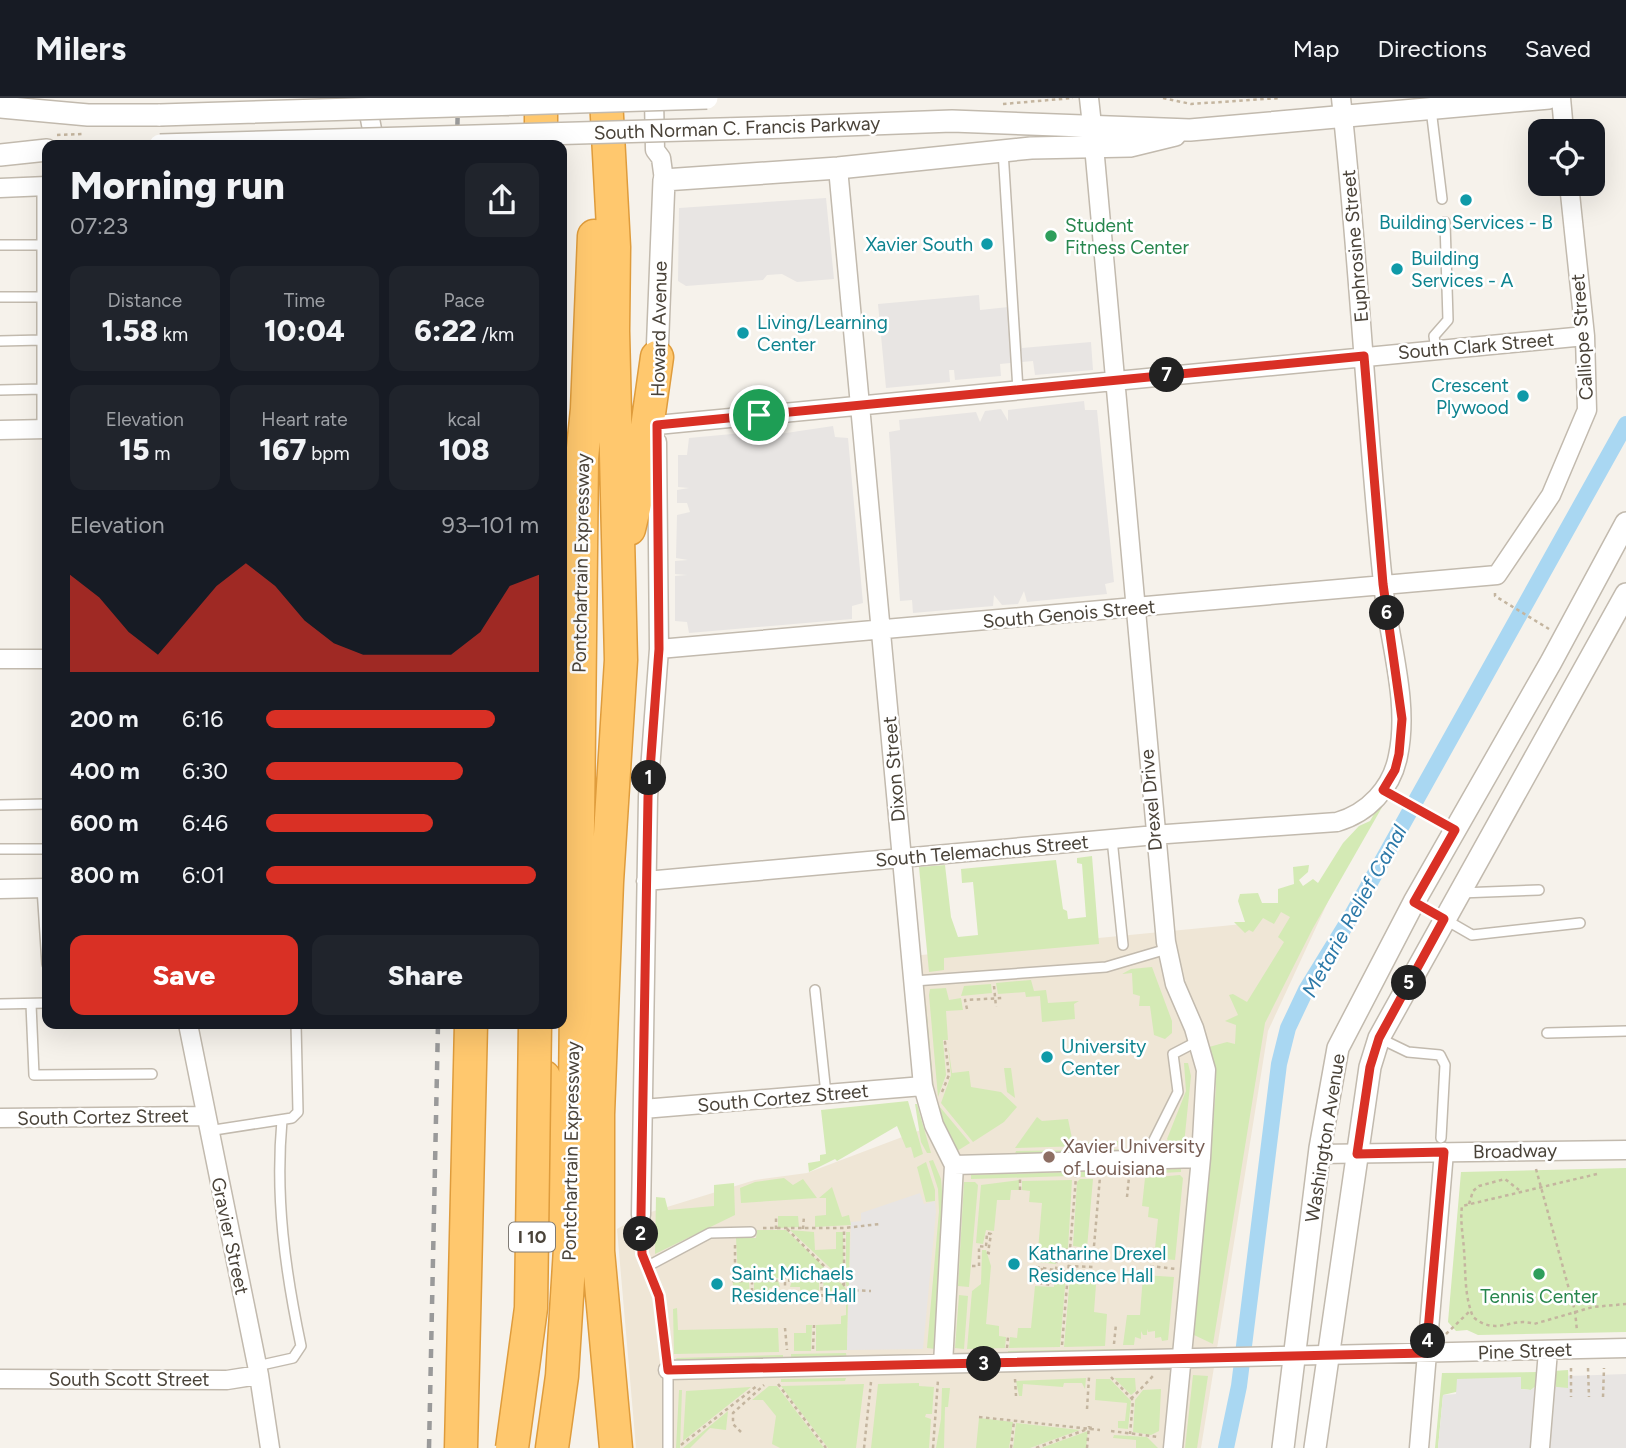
<!DOCTYPE html>
<html lang="en">
<head>
<meta charset="utf-8">
<style>
  :root { --surface:#171b24; --page:#20242c; --text:#f1f3f6; --muted:#9ea1a6; --line:#363941; --accent:#d93025 }
  body { margin:0; font-family:Figtree,sans-serif; background:var(--page); color:var(--text); height:100vh; display:flex; flex-direction:column; font-size:26px; white-space:nowrap }
  * { box-sizing:border-box; margin:0 }
  p { font-size:23px; color:var(--muted) }
  .icon { flex:none; width:38px; height:38px; fill:none; stroke:currentColor; stroke-width:2; stroke-linecap:round; stroke-linejoin:round }
  .map { position:relative; flex:1; overflow:hidden }
  .sheet { position:absolute; left:42px; top:42px; width:525px; height:889px; display:flex; flex-direction:column; background:var(--surface); border-radius:14px; box-shadow:0 7px 28px #0002 }
  .sheet>* { flex:none }
  .fabs { position:absolute; left:1528px; top:21px; display:grid; gap:14px }
  .fabs a { display:grid; place-items:center; width:77px; height:77px; border-radius:14px; background:var(--surface); box-shadow:0 7px 28px #0002; font-size:35px }
  .pin { position:absolute; display:grid; place-items:center; width:60px; height:60px; color:#fff; margin:-30px; border:4px solid #fff; border-radius:50%; box-shadow:0 2px 7px #0007 }
  .km { position:absolute; width:35px; height:35px; margin:-18px; border-radius:50%; background:#222; color:#fff; font-size:19px; line-height:35px; text-align:center }
  .round { display:grid; place-items:center; flex:none; width:74px; height:74px; border-radius:14px; background:var(--page) }
  .headline { display:flex; align-items:center; justify-content:space-between; height:119px; padding:0 28px }
  h1 { font-size:38px; font-weight:800; line-height:52px }
  .figures { display:grid; grid-template-columns:repeat(3,1fr); gap:10px; height:119px; padding:7px 28px }
  .figures div { display:grid; align-content:center; border-radius:14px; background:var(--page); text-align:center }
  .figures b { font-size:30px; font-weight:800 }
  .figures small { font-size:19px; font-weight:400 }
  .figures p { font-size:19px }
  .chart { height:196px; padding:14px 28px }
  .chart p { display:flex; justify-content:space-between }
  .chart svg { width:100%; height:126px; margin-top:7px; fill:var(--accent); opacity:.7 }
  .primary-button { display:flex; gap:14px; margin-top:auto; padding:14px 28px }
  .primary-button a { flex:1; height:80px; border-radius:14px; background:var(--accent); color:#fff; font-size:28px; font-weight:800; line-height:80px; text-align:center }
  .primary-button a+a { background:var(--page); color:var(--text) }
  ul { padding:0 28px; list-style:none; font-size:23px }
  li { display:grid; grid-template-columns:112px 84px 1fr; align-items:center; height:52px }
  li i { height:18px; border-radius:9px; background:var(--accent) }
  header { display:flex; align-items:center; gap:42px; box-sizing:border-box; height:98px; padding:0 35px; background:var(--surface); border-bottom:2px solid var(--line) }
  header strong { font-size:33px }
  nav { display:flex; gap:38px; margin-inline-start:auto; font-size:24px }
  .map>svg:first-child { display:block }
  .education { fill:#efe6d6 }
  .green { fill:#d4eab5 }
  .parking { fill:#e8e5e3 }
  .lines { fill:none; stroke-linecap:round; stroke-linejoin:round }
  .canal { stroke:#a9d7f2; stroke-width:16 }
  .service-casing { stroke:#c2baae; stroke-width:12 }
  .minor-casing { stroke:#c2baae; stroke-width:21 }
  .tertiary-casing { stroke:#c2baae; stroke-width:24 }
  .motorway-casing { stroke:#df9c3c; stroke-width:35 }
  .path { stroke:#c4b59f; stroke-width:2.5; stroke-dasharray:3.5 3.5; stroke-linecap:butt }
  .service { stroke:#fff; stroke-width:9 }
  .minor { stroke:#fff; stroke-width:18 }
  .tertiary { stroke:#fff; stroke-width:21 }
  .motorway { stroke:#ffc86e; stroke-width:32 }
  .rail { stroke:#9a9a9a; stroke-width:4.5; stroke-dasharray:9 9; stroke-linecap:butt }
  .tertiary-bridge-casing { stroke:#c2baae; stroke-width:24; stroke-linecap:butt }
  .motorway-bridge-casing { stroke:#df9c3c; stroke-width:35; stroke-linecap:butt }
  .tertiary-bridge { stroke:#fff; stroke-width:21 }
  .motorway-bridge { stroke:#ffc86e; stroke-width:32 }
  .route-casing { stroke:#fff; stroke-width:14 }
  .route { stroke:#d93025; stroke-width:9 }
  .culture-dot { fill:#0f9aa8; stroke:#fff; stroke-width:2.5 }
  .leisure-dot { fill:#2e9e5b; stroke:#fff; stroke-width:2.5 }
  .education-dot { fill:#8d6e63; stroke:#fff; stroke-width:2.5 }
  .labels { text-anchor:middle; dominant-baseline:central; stroke-width:5; stroke-linejoin:round; paint-order:stroke }
  .shield { fill:#fff; stroke:#807b74; stroke-width:2 }
  .shield-label { font-size:18px; font-weight:bold; fill:#4a4339 }
  .street-label { font-size:19px; fill:#4a4339; stroke:#fff }
  .culture-label { font-size:19px; fill:#0d838f; stroke:#fff; text-anchor:start }
  .leisure-label { font-size:19px; fill:#27864d; stroke:#fff; text-anchor:start }
  .education-label { font-size:19px; fill:#785e54; stroke:#fff; text-anchor:start }
  .water-label { font-size:21px; font-style:italic; fill:#2c79a8; stroke:#fff }
</style>
</head>
<body>
<header>
<strong>Milers</strong>
<nav><a>Map</a><a>Directions</a><a>Saved</a></nav>
</header>
<div class="map">
<svg width="1626" height="1350" viewBox="0 0 1626 1350">
  <rect width="100%" height="100%" fill="#f6f2eb"/>
  <path class="education" d="M1331 797 1268 933 1201 1350H636L617 1131 641 1117 755 1082 807 1075 934 1027 911 858 1243 826Z"/>
  <path class="green" d="M1386 695 1389 697 1313 830 1265 925 1213 1246 1194 1237 1216 990 1209 949 1227 944 1235 946 1236 927 1225 923 1238 917 1229 897 1233 896 1247 904 1284 844 1278 839 1290 819 1281 814 1274 826 1263 820 1253 834 1249 832 1245 835 1234 824H1245L1238 803 1240 796 1258 795 1262 805H1278V791L1294 786 1293 769 1309 767 1308 774 1299 782 1303 788 1313 781 1318 785 1343 745 1359 728 1370 723Z
    M1092 758 1099 846 944 860V872L929 874 919 769 945 767 951 819 958 839 978 837 973 784 962 785 961 771 1056 762 1063 811 1067 813 1068 821 1086 819 1082 766 1077 765V760Z
    M1152 869 1172 923V935L1165 941 1154 937 1150 908H1139L1140 898 1133 896 1132 875 1122 876 1131 871Z
    M1031 882 1034 893 1046 892 1048 905 1079 903 1074 906 1075 921 1042 924 1040 898 1026 899 1025 894 998 896 996 885Z
    M991 886 992 895 961 898 964 888Z
    M946 890 949 902 961 900 963 912 946 913 948 942H943L946 977 938 999 929 897 930 891Z
    M925 895 935 1003 970 1045 957 1053 948 1041 933 1002Z
    M948 947 952 975 969 973 971 989 1001 994 1017 1009 1004 1024 973 1044 941 1005 951 977Z
    M1184 965H1188L1191 978 1184 1046 1169 1044 1167 1041 1186 993Z
    M1004 970H1011L1015 1000 1007 994Z
    M908 1003 923 1056 914 1060 911 1049 906 1050 897 1028 837 1063 835 1061 809 1074 808 1065 820 1063V1057L826 1056 821 1012Z
    M915 1006H917L931 1055H927L921 1044Z
    M1037 1019 1042 1023 1068 1021 1073 1045 1118 1043V1047L1015 1050Z
    M1143 1051 1138 1053 1015 1056 1016 1053Z
    M933 1062 941 1081 943 1104 935 1251 927 1250 939 1113 938 1091 929 1063Z
    M926 1064 935 1092V1103L926 1104 917 1069Z
    M1626 1070V1234L1478 1237 1467 1232 1456 1233 1448 1224 1461 1074Z
    M1181 1071V1074L1081 1079V1074Z
    M1071 1074 1070 1078 971 1081V1077Z
    M1180 1077 1183 1080 1175 1162 1154 1160 1158 1121 1148 1119 1149 1109 1142 1108 1145 1080Z
    M784 1080 793 1087 803 1081 817 1100 741 1105 740 1090 755 1084Z
    M1080 1081H1093L1087 1150 1073 1148 1077 1084Z
    M1019 1082V1092H1011L1010 1102H997L994 1133 986 1132 983 1146 976 1145 981 1087Z
    M1072 1082 1068 1151 1057 1150 1056 1166 1037 1164 1042 1105 1029 1104 1030 1093 1022 1092V1083Z
    M964 1084H975L978 1087 969 1189 958 1188Z
    M734 1085 735 1117 655 1156 656 1099 665 1100 668 1112 714 1108V1087Z
    M832 1089 842 1119 849 1117 851 1127 815 1129V1118L826 1117V1100H819Z
    M778 1118H798L799 1129 778 1130Z
    M757 1132H786L834 1179 786 1180 784 1177 783 1180 738 1181 736 1140H756Z
    M790 1132 814 1134 815 1152 836 1151V1134H843L844 1183Z
    M846 1134H850L849 1191 846 1187Z
    M982 1152H986L991 1168 986 1226 999 1228V1238L1006 1239 1005 1250 967 1251 972 1193 981 1186Z
    M1082 1172 1097 1173 1094 1214 1107 1216 1105 1248 1064 1249 1070 1178H1081Z
    M1055 1176 1066 1177 1060 1249 1009 1250 1010 1239 1017 1240 1018 1230H1031L1035 1188 1054 1189Z
    M1143 1177 1174 1179 1168 1242 1162 1243 1161 1239 1155 1240V1233L1148 1234 1147 1231V1237H1143L1141 1233V1241L1135 1239 1134 1247H1123L1127 1217H1140Z
    M819 1182V1200H801L800 1189H790L792 1183Z
    M778 1183 780 1189 769 1190 770 1200 754 1199V1184Z
    M823 1183C834 1182 847 1183 847 1197L825 1200Z
    M733 1184H749L750 1201H732Z
    M959 1197 968 1198 964 1251 955 1250Z
    M846 1201H848L847 1252 816 1253V1227L841 1226V1218L846 1217Z
    M677 1210 678 1232 778 1230 779 1254 674 1256 673 1211Z
    M806 1227H812L811 1253H794V1235H806Z
    M1133 1251V1255L1008 1257V1253Z
    M846 1255 847 1261 791 1262V1256Z
    M783 1257V1262L678 1264 676 1260Z
    M1568 1272 1569 1290H1556L1553 1273Z
    M1538 1274 1537 1287 1531 1292 1521 1291 1520 1279 1443 1297 1438 1350H1435L1442 1275Z
    M1193 1277 1208 1278 1197 1350H1185Z
    M846 1280 845 1283 781 1284V1281Z
    M1086 1280 1085 1291 1082 1285H1064L1063 1289 1023 1286 1022 1298H1019L1016 1283Z
    M1114 1280H1135L1136 1293 1131 1297Z
    M1096 1281H1110L1131 1303 1128 1331 1118 1330V1323H1125L1127 1305 1095 1302Z
    M919 1285V1288L934 1289 932 1316H926L925 1319 931 1321 929 1350H871L878 1286Z
    M864 1286 856 1350H828L781 1288Z
    M769 1288H777L824 1350H780L772 1346 776 1318 763 1302H752Z
    M751 1289 683 1343 686 1293Z
    M942 1290H950L948 1309H945L944 1350H936L941 1321Z
    M1161 1291 1159 1333 1151 1337 1133 1334 1135 1302 1143 1292Z
    M679 1292H682L680 1350H676Z
    M728 1313 726 1332 710 1330 690 1350H683Z
    M979 1320 1013 1324 1009 1350H976Z
    M1016 1325 1080 1332 1030 1350H1013Z
    M1088 1333 1086 1350H1041Z
    M1114 1337 1147 1339 1158 1350H1136V1342L1113 1340Z"/>
  <path class="parking" d="M826 100 834 181 797 184 782 176 767 177 763 182 686 188 678 183 679 110Z
    M979 197 980 212 1018 208 1022 250 1091 244 1093 272 1035 277 1033 263 1000 266 1001 278 955 282 954 272H949L950 284 886 290 878 206Z
    M1084 303 1085 312H1097L1114 484 1105 486 1107 496 1027 504 1024 493 1018 506 1002 507 994 497 993 508 913 515 912 502 900 503 889 334 900 332 899 322 976 314 980 324 985 313 1001 311 1008 323V312Z
    M833 328 835 339 848 340 863 505 852 508V521L689 535 687 524 675 523V478L687 477 675 476V463L688 462 676 460 677 417 690 414 687 405H677V392L689 390 678 389V357H687L689 340 765 333 766 338Z
    M920 1095 924 1106 935 1103 936 1114 923 1251 847 1252 851 1124 861 1123V1115Z
    M1626 1276V1350H1438L1443 1297 1456 1296 1457 1281 1521 1279V1291L1531 1292 1537 1287 1568 1290V1278Z"/>
  <g class="lines">
    <path class="canal" d="M1226 1350 1239 1288 1279 966 1288 930 1306 892 1352 817 1626 326"/>
    <g class="service-casing">
      <path id="service" d="M1431 11 1442 101
        M1003 53 1018 292
        M0 147H42
        M0 199H42
        M0 243 42 242
        M1436 252 1434 238 1448 222 1445 124
        M0 292 42 291
        M42 331V88
        M0 707 47 706
        M1112 741 1123 847
        M0 751H47
        M42 790 47 866
        M1460 795 1539 792
        M1446 822 1472 837 1580 825
        M914 883 1106 869 1167 851
        M815 892 826 996
        M0 906 47 905
        M31 906 34 977 152 976
        M1547 935 1626 933
        M1379 940 1408 954 1440 957 1445 967 1441 1040
        M208 1033 292 1020 298 1014 296 926
        M1144 1062 1178 994 1173 956 1198 943
        M641 1117 642 1156 659 1198 663 1224 668 1272V1350
        M648 1168 710 1135 751 1134
        M257 1268 293 1260 301 1248C285 1172 275 1100 282 1022"/>
    </g>
    <g class="minor-casing">
      <path id="minor" d="M366 0 375 47
        M654 0 655 52 661 60 664 82
        M1089 0 1092 27
        M1561 0 1564 33
        M1094 48 1166 844 1175 886 1194 930 1206 972 1201 1060 1173 1350
        M838 70 923 988 934 1027 954 1067 943 1266
        M0 90 47 88
        M657 327 1585 238
        M0 332 47 331
        M659 551 1497 477 1551 397 1587 312 1585 238 1569 86
        M0 561H47
        M646 783 1167 736 1337 724C1368 715 1392 690 1398 658 1410 603 1388 540 1383 485 1366 324 1359 161 1341 0
        M0 791 47 790
        M188 926 259 1277 270 1350
        M643 1011 923 988
        M0 1020 205 1018
        M1319 1056 1626 1052
        M954 1067 1201 1060
        M641 1117 648 699 659 551 657 344
        M668 1272 1626 1250
        M0 1281 227 1282 259 1277
        M1419 1350 1444 1054
        M1540 1350 1548 1253"/>
    </g>
    <g class="tertiary-casing">
      <path id="tertiary" d="M0 9 88 17H160
        M790 29 952 23 1190 32 1549 0
        M0 57 47 52
        M657 259 664 82 838 70 1031 50 1130 48 1175 37
        M1283 1350 1320 1050 1338 950 1414 804 1551 564 1626 425
        M1315 1350 1370 969 1379 940 1626 496"/>
    </g>
    <g class="motorway-casing">
      <path id="motorway" d="M606 0 614 149 613 233 621 562 607 784 598 1016V1153L616 1350
        M541 47V0
        M629 431 638 393 657 259
        M544 979 549 1003 550 1129
        M461 1350 471 926
        M552 1350 562 1278 574 1087 582 360 587 311 594 138"/>
    </g>
    <path class="path" d="M1163 0 1191 6 1280 0
      M1003 6 1073 0
      M57 37 82 36
      M1495 495V498L1549 531
      M1397 699 1440 723
      M994 888 996 909
      M967 911 965 902 1003 900
      M942 994 949 977 945 944 949 945
      M1536 1071 1575 1213 1577 1233
      M1597 1076 1462 1108C1460 1124 1463 1136 1464 1152 1466 1176 1464 1196 1473 1219 1497 1239 1512 1218 1534 1226L1593 1209 1626 1206
      M1020 1092V1081
      M1127 1099 1129 1079
      M1469 1106 1473 1093 1479 1088 1505 1081 1519 1092
      M763 1130H844L880 1126
      M776 1131V1118
      M787 1131 837 1181
      M803 1131 804 1118
      M735 1147V1182
      M1094 1148 1100 1079
      M1070 1156 1093 1158
      M972 1168H979V1148L986 1149 987 1135 991 1136 988 1155 992 1156
      M1068 1168 1093 1169
      M1150 1168 1176 1171
      M1036 1169 1068 1174
      M1042 1170 1040 1185 1051 1187 1053 1172
      M1056 1172 1058 1151 1068 1152
      M785 1177V1189
      M821 1182 822 1199
      M732 1183 840 1182 848 1192 847 1199H830
      M752 1183V1201
      M844 1186V1130
      M848 1192 871 1193
      M785 1230 787 1252
      M1446 1236 1471 1212
      M1114 1246 1116 1226
      M1062 1247 1076 1079
      M1007 1250 1008 1239
      M813 1251 814 1227
      M1571 1270V1299
      M1588 1270 1589 1299
      M1111 1279 1133 1302 1130 1336
      M1015 1281 1016 1298
      M778 1286 826 1350
      M1603 1299 1604 1270
      M1131 1301 1153 1278
      M1087 1311 1089 1279
      M979 1319 1100 1332
      M1111 1333 1159 1339
      M741 1334 733 1326V1315L764 1287
      M681 1347 758 1287
      M864 1350 871 1284
      M933 1350 938 1282
      M1011 1350 1014 1323
      M1036 1350 1093 1329
      M1087 1350 1089 1328"/>
    <use href="#service" class="service"/>
    <use href="#minor" class="minor"/>
    <use href="#tertiary" class="tertiary"/>
    <use href="#motorway" class="motorway"/>
    <path class="rail" d="M457 47 458 0
      M429 1350 438 926"/>
    <g class="tertiary-bridge-casing">
      <path id="tertiary-bridge" d="M160 17 707 0
        M160 47 790 29"/>
    </g>
    <g class="motorway-bridge-casing">
      <path id="motorway-bridge" d="M512 1350 531 1210 535 926"/>
    </g>
    <use href="#tertiary-bridge" class="tertiary-bridge"/>
    <use href="#motorway-bridge" class="motorway-bridge"/>
  </g>
  <g class="lines">
    <g class="route-casing">
      <path id="route" d="M1364 258 1383 486 1402 621 1399 656 1395 672 1383 692 1455 732 1414 804 1444 821 1379 940 1370 969 1357 1056 1444 1054 1426 1255 668 1272 659 1198 642 1156 641 1117 648 699 659 551 657 327Z"/>
    </g>
    <use href="#route" class="route"/>
  </g>
  <g class="culture-dot">
    <circle cx="1466" cy="102" r="7"/>
    <circle cx="987" cy="146" r="7"/>
    <circle cx="1397" cy="171" r="7"/>
    <circle cx="743" cy="235" r="7"/>
    <circle cx="1523" cy="298" r="7"/>
    <circle cx="1047" cy="959" r="7"/>
    <circle cx="1014" cy="1166" r="7"/>
    <circle cx="717" cy="1186" r="7"/>
  </g>
  <g class="leisure-dot">
    <circle cx="1051" cy="138" r="7"/>
    <circle cx="1539" cy="1176" r="7"/>
  </g>
  <circle class="education-dot" cx="1049" cy="1059" r="7"/>
  <g class="labels">
    <rect class="shield" x="509" y="1124.5" width="46" height="29" rx="5"/>
    <g class="shield-label">
      <text x="532" y="1139">I 10</text>
    </g>
    <g class="street-label">
      <text transform="translate(737 30) rotate(-2)">South Norman C. Francis Parkway</text>
      <text transform="translate(1355 148) rotate(-95)">Euphrosine Street</text>
      <text transform="translate(659 231) rotate(-89)">Howard Avenue</text>
      <text transform="translate(1582 239) rotate(-94)">Calliope Street</text>
      <text transform="translate(1476 248) rotate(-5)">South Clark Street</text>
      <text transform="translate(581 465) rotate(-89)">Pontchartrain Expressway</text>
      <text transform="translate(1069 516) rotate(-5)">South Genois Street</text>
      <text transform="translate(894 671) rotate(-95)">Dixon Street</text>
      <text transform="translate(1151 702) rotate(-95)">Drexel Drive</text>
      <text transform="translate(982 753) rotate(-5)">South Telemachus Street</text>
      <text transform="translate(783 1000) rotate(-5)">South Cortez Street</text>
      <text transform="translate(103 1019) rotate(-1)">South Cortez Street</text>
      <text transform="translate(1325 1040) rotate(-81)">Washington Avenue</text>
      <text transform="translate(571 1053) rotate(-89)">Pontchartrain Expressway</text>
      <text transform="translate(1515 1053) rotate(-1)">Broadway</text>
      <text transform="translate(230 1138) rotate(78)">Gravier Street</text>
      <text transform="translate(1525 1253) rotate(-2)">Pine Street</text>
      <text x="129" y="1281">South Scott Street</text>
    </g>
    <g class="culture-label">
      <text x="1466" y="124" text-anchor="middle">Building Services - B</text>
      <text x="973" y="146" text-anchor="end">Xavier South</text>
      <text x="1411" y="160">Building<tspan x="1411" dy="22">Services - A</tspan></text>
      <text x="757" y="224">Living/Learning<tspan x="757" dy="22">Center</tspan></text>
      <text x="1509" y="287" text-anchor="end">Crescent<tspan x="1509" dy="22">Plywood</tspan></text>
      <text x="1061" y="948">University<tspan x="1061" dy="22">Center</tspan></text>
      <text x="1028" y="1155">Katharine Drexel<tspan x="1028" dy="22">Residence Hall</tspan></text>
      <text x="731" y="1175">Saint Michaels<tspan x="731" dy="22">Residence Hall</tspan></text>
    </g>
    <g class="leisure-label">
      <text x="1065" y="127">Student<tspan x="1065" dy="22">Fitness Center</tspan></text>
      <text x="1539" y="1198" text-anchor="middle">Tennis Center</text>
    </g>
    <g class="education-label">
      <text x="1063" y="1048">Xavier University<tspan x="1063" dy="22">of Louisiana</tspan></text>
    </g>
    <g class="water-label">
      <text transform="translate(1354 813) rotate(-61)">Metarie Relief Canal</text>
    </g>
  </g>
</svg>
<div class="fabs">
<a><svg class="icon" aria-label="locate" viewBox="0 0 24 24"><circle cx="12" cy="12" r="6"/><path d="M12 2v4M12 18v4M2 12h4M18 12h4"/></svg></a>
</div>
<div class="pin" style="left:759px;top:317px;background:#1e9e55"><svg class="icon" aria-label="arrive" viewBox="0 0 24 24"><path d="M6 21V4h12l-3 4 3 4H6"/></svg></div>
<b class="km" style="left:649px;top:680px">1</b>
<b class="km" style="left:641px;top:1136px">2</b>
<b class="km" style="left:984px;top:1266px">3</b>
<b class="km" style="left:1428px;top:1243px">4</b>
<b class="km" style="left:1409px;top:885px">5</b>
<b class="km" style="left:1387px;top:515px">6</b>
<b class="km" style="left:1167px;top:277px">7</b>
<section class="sheet">
<div class="headline"><div><h1>Morning run</h1><p>07:23</p></div><a class="round"><svg class="icon" aria-label="share" viewBox="0 0 24 24"><path d="M12 15V3M7 8l5-5 5 5M5 13v7h14v-7"/></svg></a></div>
<div class="figures">
<div><p>Distance</p><b>1.58<small> km</small></b></div>
<div><p>Time</p><b>10:04</b></div>
<div><p>Pace</p><b>6:22<small> /km</small></b></div>
</div>
<div class="figures">
<div><p>Elevation</p><b>15<small> m</small></b></div>
<div><p>Heart rate</p><b>167<small> bpm</small></b></div>
<div><p>kcal</p><b>108</b></div>
</div>
<div class="chart"><p><span>Elevation</span>93–101 m</p>
<svg viewBox="0 0 160 44" preserveAspectRatio="none"><path d="M0 44V10L10 18L20 30L30 38L40 26L50 14L60 6L70 14L80 26L90 34L100 38L110 38L120 38L130 38L140 30L150 14L160 10V44z"/></svg>
</div>
<ul>
<li><b>200 m</b>6:16<i style="width:84%"></i></li>
<li><b>400 m</b>6:30<i style="width:72%"></i></li>
<li><b>600 m</b>6:46<i style="width:61%"></i></li>
<li><b>800 m</b>6:01<i style="width:99%"></i></li>
</ul>
<div class="primary-button"><a>Save</a><a>Share</a></div>
</section>
</div>
</body>
</html>
